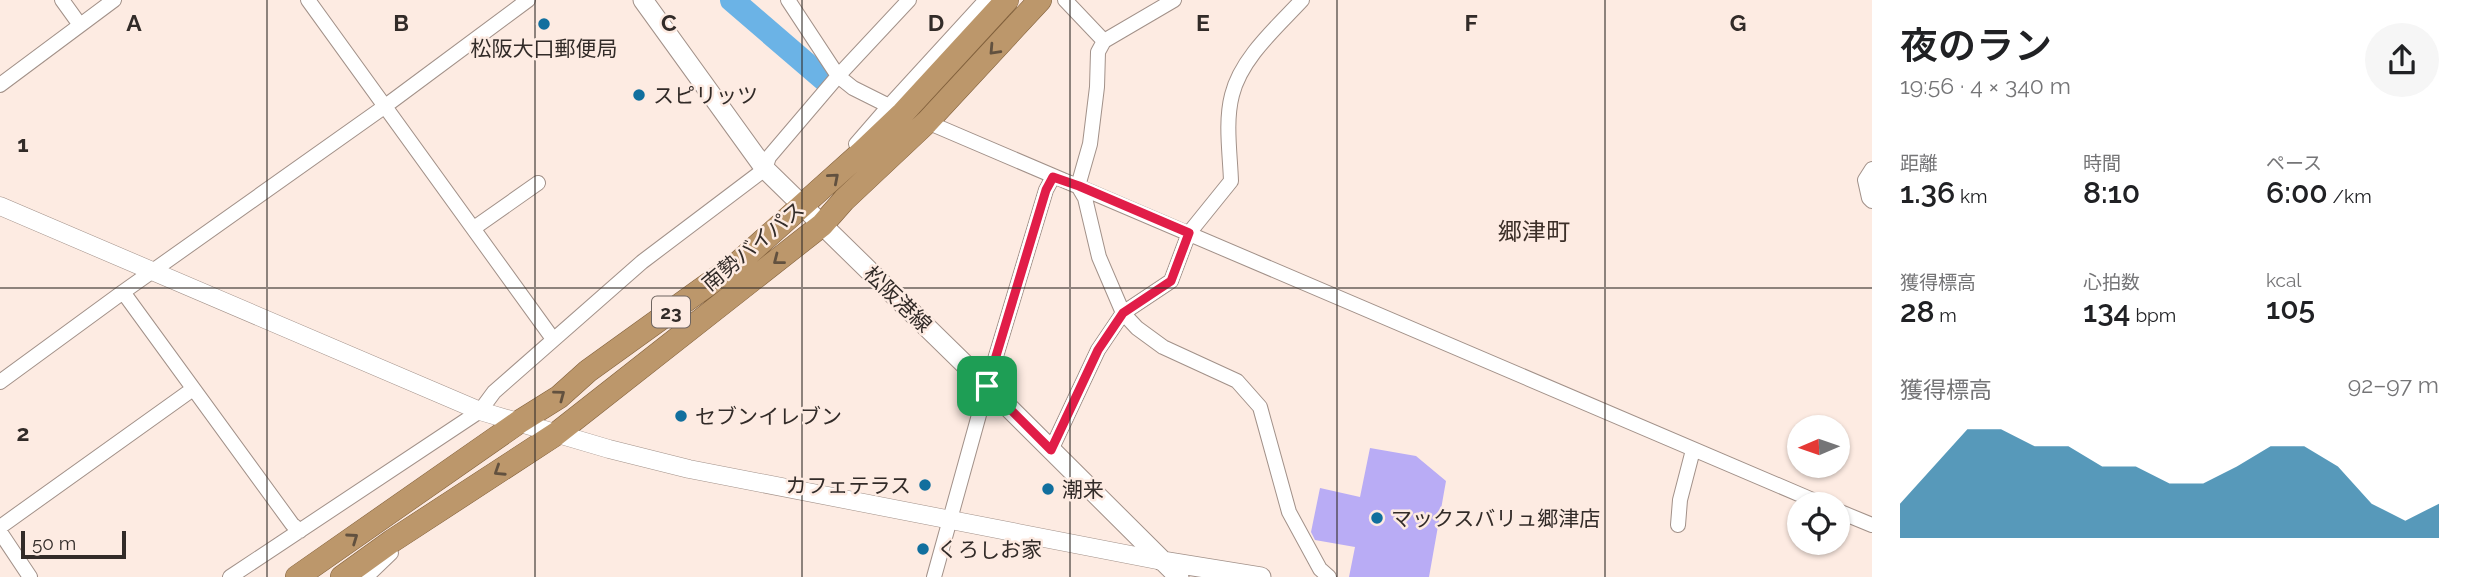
<!DOCTYPE html>
<html lang="ja">
<head>
<meta charset="utf-8">
<style>
  :root { --surface:#fff; --page:#f6f6f6; --text:#202124; --muted:#757577; --accent:#116f9e }
  body { margin:0; font-family:Raleway,"Noto Sans JP",sans-serif; background:var(--page); color:var(--text); height:100vh; display:flex; flex-direction:column; font-size:26px; white-space:nowrap }
  * { box-sizing:border-box; margin:0 }
  p { font-size:23px; color:var(--muted) }
  .icon { flex:none; width:38px; height:38px; fill:none; stroke:currentColor; stroke-width:2; stroke-linecap:round; stroke-linejoin:round }
  .map { position:relative; flex:1; overflow:hidden }
  .drawer { display:flex; flex-direction:column; background:var(--surface); width:595px }
  .drawer>* { flex:none }
  .needle { width:46px; rotate:268deg }
  .fabs { position:absolute; left:1787px; top:415px; display:grid; gap:14px }
  .fabs a { display:grid; place-items:center; width:63px; height:63px; border-radius:50%; background:var(--surface); box-shadow:0 2px 5px #0004; font-size:35px }
  .scale { position:absolute; left:21px; bottom:18px; width:105px; box-sizing:border-box; padding-left:7px; border:4px solid #322b28; border-top:0; font-size:19px; line-height:24px; white-space:nowrap; color:#322b28; -webkit-text-stroke:5px #fdebe2; paint-order:stroke }
  .pin { position:absolute; display:grid; place-items:center; width:60px; height:60px; color:#fff; margin:-30px; border-radius:14px; box-shadow:0 4px 10px #0006 }
  .round { display:grid; place-items:center; flex:none; width:74px; height:74px; border-radius:37px; background:var(--page) }
  .head { display:flex; align-items:center; justify-content:space-between; height:119px; padding:0 28px }
  h1 { font-size:38px; font-weight:600; line-height:52px }
  .figures { display:grid; grid-template-columns:repeat(3,1fr); gap:10px; height:119px; padding:7px 28px }
  .figures div { display:grid; align-content:center }
  .figures b { font-size:30px; font-weight:600 }
  .figures small { font-size:19px; font-weight:400 }
  .figures p { font-size:19px }
  .chart { height:196px; padding:14px 28px }
  .chart p { display:flex; justify-content:space-between }
  .chart svg { width:100%; height:126px; margin-top:7px; fill:var(--accent); opacity:.7 }
  main { display:flex; flex:1; min-height:0 }
  .map>svg:first-child { display:block }
  .lines { fill:none; stroke-linecap:round; stroke-linejoin:round }
  .river { stroke:#6bb3e6; stroke-width:24 }
  .building { fill:#b9acf5 }
  .minor-casing { stroke:#a29189; stroke-width:16 }
  .tertiary-casing { stroke:#a29189; stroke-width:19 }
  .secondary-casing { stroke:#a29189; stroke-width:21 }
  .trunk-casing { stroke:#81603c; stroke-width:24 }
  .minor { stroke:#fff; stroke-width:14 }
  .tertiary { stroke:#fff; stroke-width:18 }
  .secondary { stroke:#fff; stroke-width:19 }
  .trunk { stroke:#bc976b; stroke-width:23 }
  .oneway { stroke:#62513f }
  .route-casing { stroke:#fff; stroke-width:14 }
  .route { stroke:#e11d48; stroke-width:9 }
  .grid { fill:none; stroke:#322b28; stroke-width:2; stroke-opacity:0.55 }
  .poi-dot { fill:#116f9e; stroke:#fdebe2; stroke-width:2.5 }
  .labels { text-anchor:middle; dominant-baseline:central; stroke-width:5; stroke-linejoin:round; paint-order:stroke }
  .shield { fill:#fdebe2; stroke:#6f6560; stroke-width:2 }
  .shield-label { font-size:19px; font-weight:bold; fill:#322b28 }
  .poi-label { font-size:21px; fill:#322b28; stroke:#fdebe2; text-anchor:start }
  .street-label { font-size:21px; fill:#322b28; stroke:#fdebe2 }
  .quarter-label { font-size:24px; fill:#3c2f28; stroke:#fdebe2 }
  .grid-label { font-size:23px; text-anchor:middle; font-weight:bold; fill:#322b28; stroke:#fdebe2; stroke-width:5; stroke-linejoin:round; paint-order:stroke }
</style>
</head>
<body>
<main>
<div class="map">
<svg width="1872" height="577" viewBox="0 0 1872 577">
  <rect width="100%" height="100%" fill="#fdebe2"/>
  <g class="lines">
    <path class="river" d="M732 0 825 80"/>
  </g>
  <path class="building" d="M1370 448 1416 456 1446 481 1429 577H1349L1355 547 1315 540 1311 532 1320 488 1360 497Z"/>
  <g class="lines">
    <g class="minor-casing">
      <path id="minor" d="M62 0 80 25
        M308 0 553 339
        M788 0 838 76 853 88 889 106 856 144
        M1065 0 1104 41
        M1174 0 1104 41 1098 52 1097 87 1090 144 1078 186 1085 198 1099 257 1123 313 1137 328 1163 347 1237 381 1260 407 1289 512 1320 569 1329 577
        M0 85 114 0
        M889 106 986 0
        M927 122 1822 504
        M1872 169 1865 180 1869 198 1872 201
        M474 228 538 183
        M0 382 123 292
        M1051 450 1098 350 1123 313 1171 281 1189 233 1231 181C1230 153 1225 122 1232 95 1241 58 1277 27 1302 0
        M1838 511 1872 525
        M1678 525 1680 500 1693 450
        M0 527 193 389
        M300 531 292 524 123 292 384 107 528 0
        M0 532 30 577
        M230 577 480 411 494 392 642 262 765 169 769 157 838 76 909 0
        M366 577 391 553
        M934 577 987 386 1046 190 1053 177"/>
    </g>
    <g class="tertiary-casing">
      <path id="tertiary" d="M0 206 480 411 609 449 689 469 1162 561"/>
    </g>
    <g class="secondary-casing">
      <path id="secondary" d="M643 0 765 169 987 386 1179 577
        M1162 561 1261 577"/>
    </g>
    <g class="trunk-casing">
      <path id="trunk" d="M297 577 519 422 559 397 588 371 738 263 862 152 903 113 1007 0
        M342 577 392 541 556 434 822 225 844 200 927 122 1040 0"/>
    </g>
    <use href="#minor" class="minor"/>
    <use href="#tertiary" class="tertiary"/>
    <use href="#secondary" class="secondary"/>
    <use href="#trunk" class="trunk"/>
  </g>
  <defs><path id="oneway-chevron" d="M-2-3.5L2.5 0L-2 3.5" fill="none" stroke-width="1.6" stroke-linecap="round" stroke-linejoin="round" transform="scale(1.75)"/></defs>
  <g class="oneway">
    <use href="#oneway-chevron" transform="translate(994 50) rotate(133)"/>
    <use href="#oneway-chevron" transform="translate(834 178) rotate(-41)"/>
    <use href="#oneway-chevron" transform="translate(778 260) rotate(142)"/>
    <use href="#oneway-chevron" transform="translate(560 395) rotate(-37)"/>
    <use href="#oneway-chevron" transform="translate(499 471) rotate(147)"/>
    <use href="#oneway-chevron" transform="translate(353 538) rotate(-35)"/>
  </g>
  <g class="lines">
    <g class="route-casing">
      <path id="route" d="M1053 177 1079 186 1189 233 1171 281 1123 313 1098 350 1051 450 987 386 1046 190Z"/>
    </g>
    <use href="#route" class="route"/>
  </g>
  <path class="grid" d="M267 0V577M535 0V577M802 0V577M1070 0V577M1337 0V577M1605 0V577M0 288H1872"/>
  <g class="poi-dot">
    <circle cx="544" cy="24" r="7"/>
    <circle cx="639" cy="95" r="7"/>
    <circle cx="681" cy="416" r="7"/>
    <circle cx="925" cy="485" r="7"/>
    <circle cx="1048" cy="489" r="7"/>
    <circle cx="1377" cy="518" r="7"/>
    <circle cx="923" cy="549" r="7"/>
  </g>
  <g class="labels">
    <rect class="shield" x="652" y="296.5" width="38" height="31" rx="5"/>
    <g class="shield-label">
      <text x="671" y="312">23</text>
    </g>
    <g class="poi-label">
      <text x="544" y="48" text-anchor="middle">松阪大口郵便局</text>
      <text x="653" y="95">スピリッツ</text>
      <text x="695" y="416">セブンイレブン</text>
      <text x="911" y="485" text-anchor="end">カフェテラス</text>
      <text x="1062" y="489">潮来</text>
      <text x="1391" y="518">マックスバリュ郷津店</text>
      <text x="937" y="549">くろしお家</text>
    </g>
    <g class="street-label">
      <text transform="translate(753 246) rotate(-40)">南勢バイパス</text>
      <text transform="translate(898 299) rotate(44)">松阪港線</text>
    </g>
    <g class="quarter-label">
      <text x="1534" y="231">郷津町</text>
    </g>
  </g>
  <g class="grid-label">
    <text x="134" y="31">A</text>
    <text x="401" y="31">B</text>
    <text x="669" y="31">C</text>
    <text x="936" y="31">D</text>
    <text x="1203" y="31">E</text>
    <text x="1471" y="31">F</text>
    <text x="1738" y="31">G</text>
    <text x="23" y="152">1</text>
    <text x="23" y="441">2</text>
  </g>
</svg>
<div class="fabs">
<a><svg class="needle" viewBox="-14 -14 28 28"><path d="M0-13l5 13h-10z" fill="#e53935"/><path d="M0 13l5-13h-10z" fill="#757577"/></svg></a>
<a><svg class="icon" aria-label="locate" viewBox="0 0 24 24"><circle cx="12" cy="12" r="6"/><path d="M12 2v4M12 18v4M2 12h4M18 12h4"/></svg></a>
</div>
<div class="scale">50 m</div>
<div class="pin" style="left:987px;top:386px;background:#1e9e55"><svg class="icon" aria-label="arrive" viewBox="0 0 24 24"><path d="M6 21V4h12l-3 4 3 4H6"/></svg></div>
</div>
<section class="drawer">
<div class="head"><div><h1>夜のラン</h1><p>19:56 · 4 × 340 m</p></div><a class="round"><svg class="icon" aria-label="share" viewBox="0 0 24 24"><path d="M12 15V3M7 8l5-5 5 5M5 13v7h14v-7"/></svg></a></div>
<div class="figures">
<div><p>距離</p><b>1.36<small> km</small></b></div>
<div><p>時間</p><b>8:10</b></div>
<div><p>ペース</p><b>6:00<small> /km</small></b></div>
</div>
<div class="figures">
<div><p>獲得標高</p><b>28<small> m</small></b></div>
<div><p>心拍数</p><b>134<small> bpm</small></b></div>
<div><p>kcal</p><b>105</b></div>
</div>
<div class="chart"><p><span>獲得標高</span>92–97 m</p>
<svg viewBox="0 0 160 44" preserveAspectRatio="none"><path d="M0 44V32L10 19L20 6L30 6L40 12L50 12L60 19L70 19L80 25L90 25L100 19L110 12L120 12L130 19L140 32L150 38L160 32V44z"/></svg>
</div>
</section>
</main>
</body>
</html>
